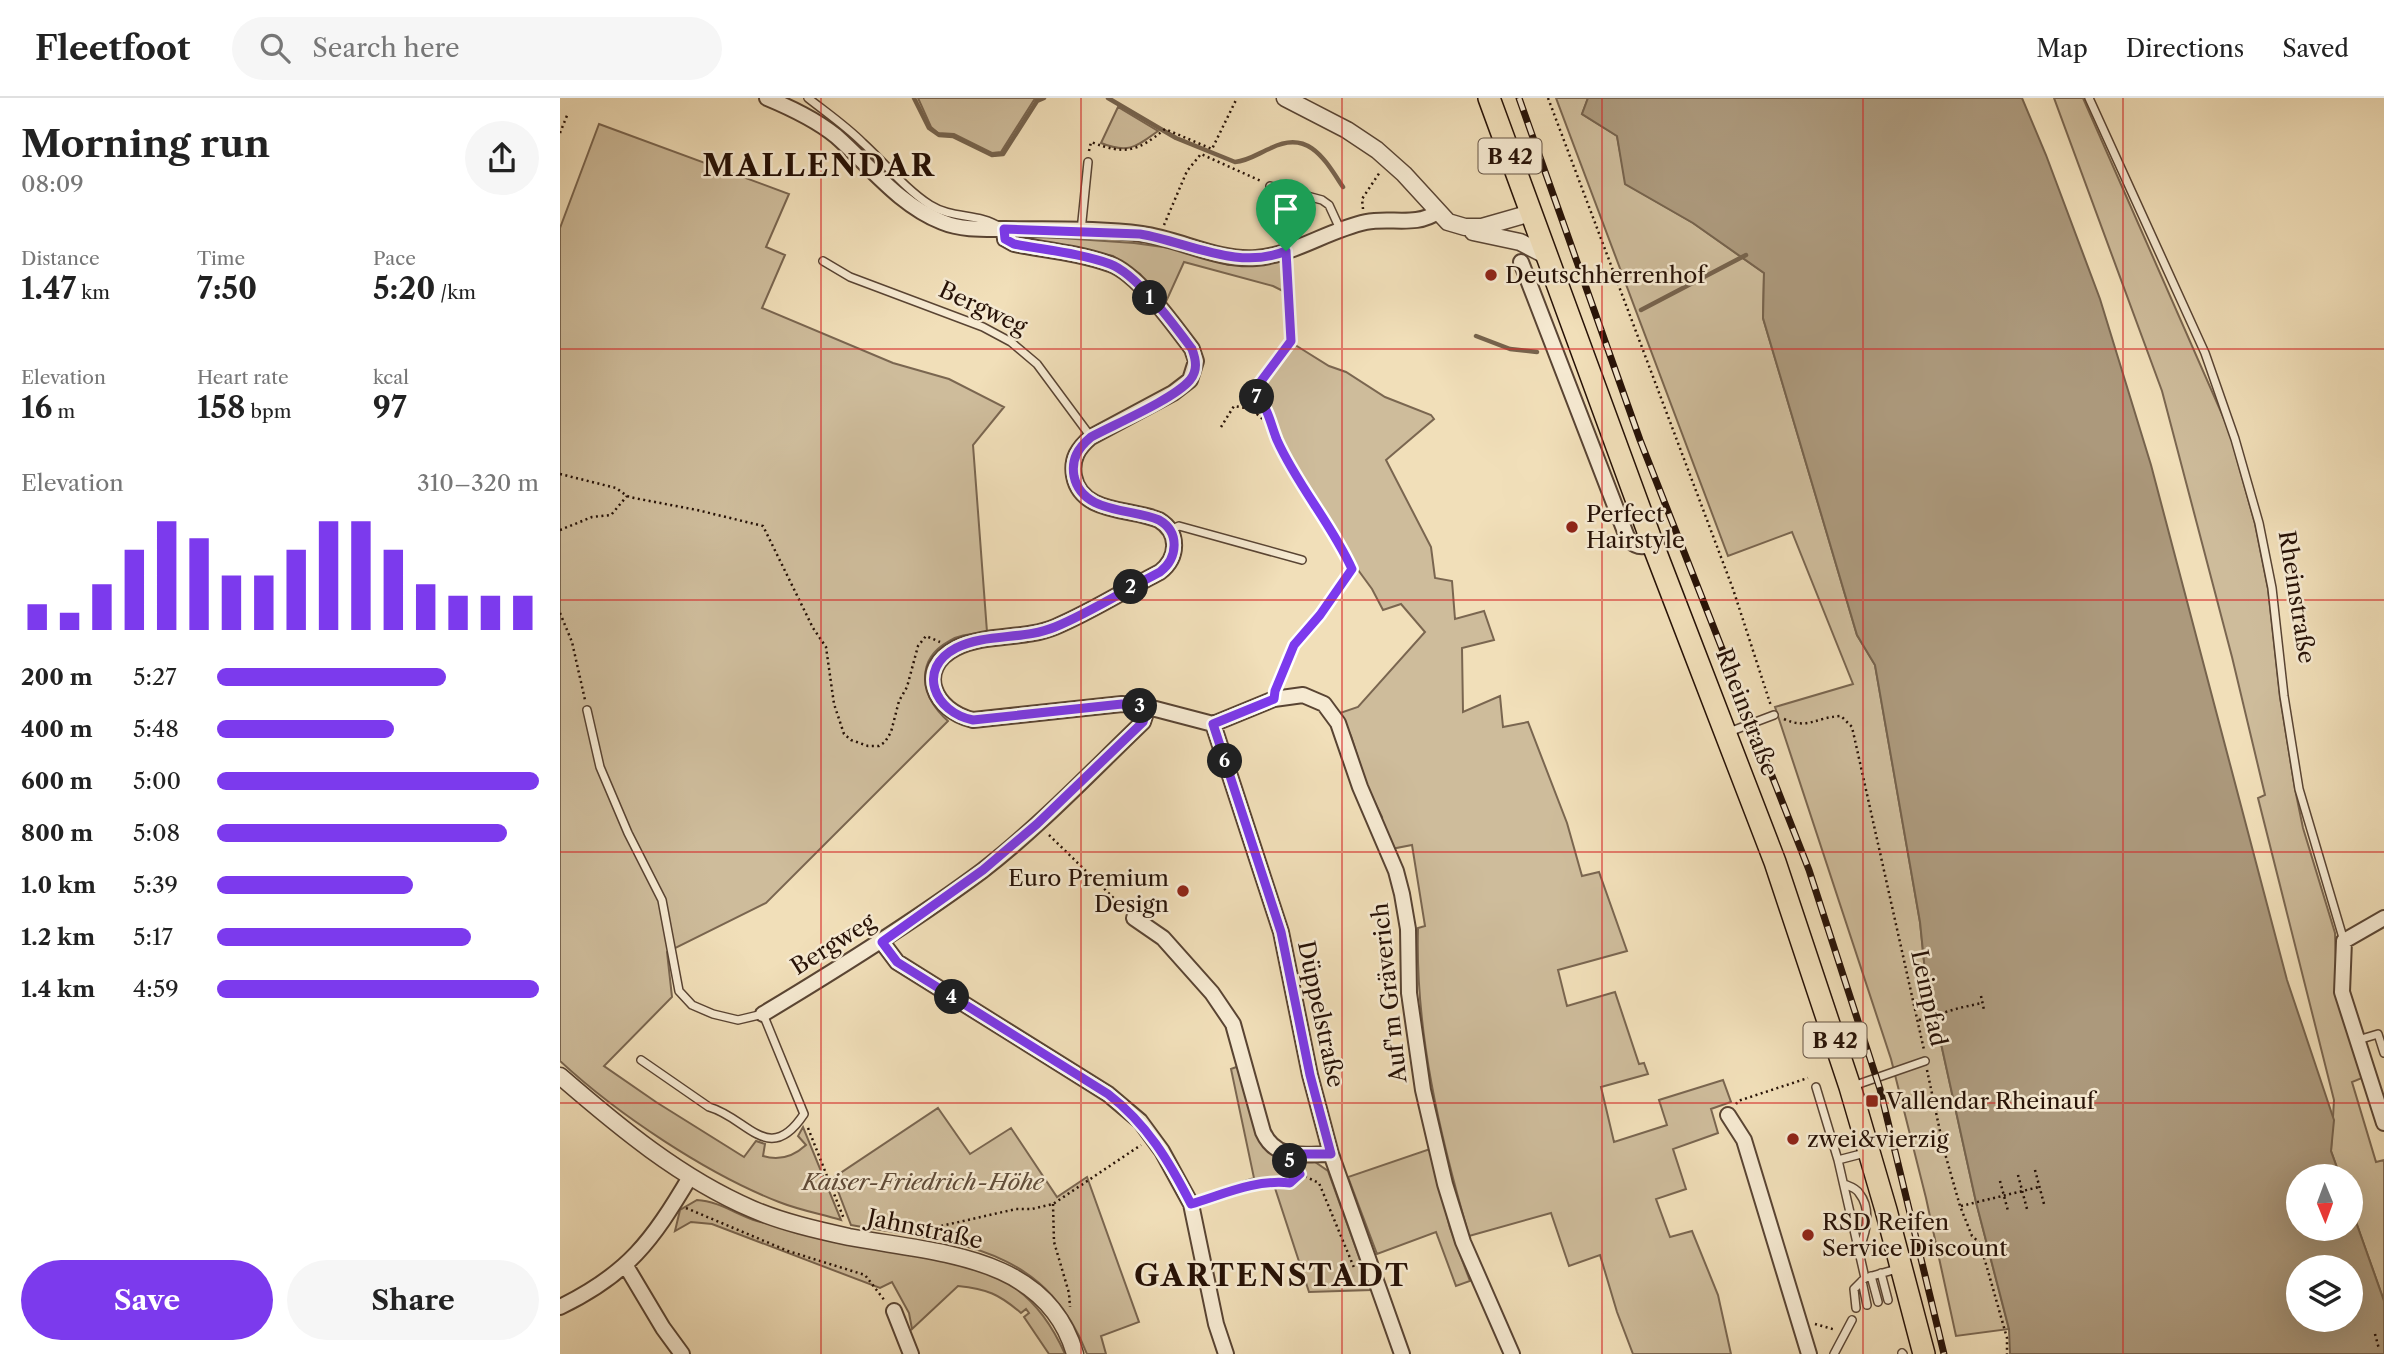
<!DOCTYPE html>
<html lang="en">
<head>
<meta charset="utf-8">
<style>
  :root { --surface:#fff; --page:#f6f6f6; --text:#222; --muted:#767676; --line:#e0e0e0; --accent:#7c3aed }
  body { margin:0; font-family:"Libre Caslon Text",serif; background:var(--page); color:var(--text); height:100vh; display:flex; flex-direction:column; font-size:26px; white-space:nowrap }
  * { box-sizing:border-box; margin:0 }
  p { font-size:23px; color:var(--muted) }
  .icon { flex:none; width:38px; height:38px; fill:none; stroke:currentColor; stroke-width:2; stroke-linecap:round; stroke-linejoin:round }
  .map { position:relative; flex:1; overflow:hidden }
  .side { display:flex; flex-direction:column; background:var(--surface); width:560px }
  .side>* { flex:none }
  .needle { width:46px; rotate:179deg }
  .fabs { position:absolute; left:1726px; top:1066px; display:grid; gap:14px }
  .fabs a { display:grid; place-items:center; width:77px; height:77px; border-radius:50%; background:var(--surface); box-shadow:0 7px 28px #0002; font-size:35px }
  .pin { position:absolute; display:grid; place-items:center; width:60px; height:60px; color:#fff; margin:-72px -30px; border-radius:50% 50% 50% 0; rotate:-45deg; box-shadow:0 0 7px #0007 }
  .pin .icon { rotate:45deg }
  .km { position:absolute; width:35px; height:35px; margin:-18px; border-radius:50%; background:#222; color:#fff; font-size:19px; line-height:35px; text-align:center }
  .round { display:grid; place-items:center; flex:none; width:74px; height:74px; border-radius:37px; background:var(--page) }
  .summary { display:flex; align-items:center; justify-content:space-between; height:119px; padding:0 21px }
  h1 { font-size:38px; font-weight:700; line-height:52px }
  .metrics { display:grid; grid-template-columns:repeat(3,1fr); gap:10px; height:119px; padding:7px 21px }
  .metrics div { display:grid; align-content:center }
  .metrics b { font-size:30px; font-weight:700 }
  .metrics small { font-size:19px; font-weight:400 }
  .metrics p { font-size:19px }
  .chart { height:196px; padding:14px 21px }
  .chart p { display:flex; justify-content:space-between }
  .chart svg { width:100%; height:126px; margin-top:7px; stroke:var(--accent); stroke-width:6 }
  .button { display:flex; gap:14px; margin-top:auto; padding:14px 21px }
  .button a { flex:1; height:80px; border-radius:42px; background:var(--accent); color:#fff; font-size:28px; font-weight:700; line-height:80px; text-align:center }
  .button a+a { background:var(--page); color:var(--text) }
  ul { padding:0 21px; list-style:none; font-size:23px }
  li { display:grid; grid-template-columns:112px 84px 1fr; align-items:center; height:52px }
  li i { height:18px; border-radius:9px; background:var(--accent) }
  header { display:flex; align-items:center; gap:42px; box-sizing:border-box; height:98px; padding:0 35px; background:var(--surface); border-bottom:2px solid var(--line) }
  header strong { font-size:33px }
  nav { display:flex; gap:38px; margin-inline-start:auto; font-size:24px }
  .search { width:490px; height:63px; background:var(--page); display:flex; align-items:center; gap:18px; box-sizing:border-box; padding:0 24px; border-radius:38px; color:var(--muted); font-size:26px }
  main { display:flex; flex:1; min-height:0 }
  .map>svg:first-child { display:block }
  .green { fill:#cebc9b; stroke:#7a6650; stroke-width:2 }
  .water { fill:#ac997c; stroke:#76634d; stroke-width:2; fill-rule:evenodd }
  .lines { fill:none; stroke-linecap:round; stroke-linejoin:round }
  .stream { stroke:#76634d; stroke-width:4.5 }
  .service-casing { stroke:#594433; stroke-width:10 }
  .minor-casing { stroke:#594433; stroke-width:18 }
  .tertiary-casing { stroke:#594433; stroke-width:19 }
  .primary-casing { stroke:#261106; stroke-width:24 }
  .path { stroke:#261106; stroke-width:2.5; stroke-dasharray:2 3.5; stroke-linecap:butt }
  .service { stroke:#f6ead2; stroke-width:7 }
  .minor { stroke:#f6ead2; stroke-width:14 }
  .tertiary { stroke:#f6ead2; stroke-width:16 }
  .primary { stroke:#f1dfb9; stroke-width:21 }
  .rail-casing { stroke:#261106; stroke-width:7 }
  .rail { stroke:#f6ead2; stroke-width:4.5; stroke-dasharray:13; stroke-linecap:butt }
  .route-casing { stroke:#fff; stroke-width:14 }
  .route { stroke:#7c3aed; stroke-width:9 }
  .grid { fill:none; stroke:#d62828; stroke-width:2; stroke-opacity:0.55 }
  .poi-dot { fill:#8f2418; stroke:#f6ead2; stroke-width:2.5 }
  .labels { text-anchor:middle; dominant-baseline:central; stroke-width:5; stroke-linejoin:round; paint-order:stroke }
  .shield { fill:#f6ead2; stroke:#645243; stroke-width:2 }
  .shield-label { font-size:21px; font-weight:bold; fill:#261106 }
  .poi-label { font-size:23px; fill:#261106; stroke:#f6ead2; text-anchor:start }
  .street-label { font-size:23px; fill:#261106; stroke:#f6ead2 }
  .park-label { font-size:23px; font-style:italic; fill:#614d3a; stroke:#f6ead2 }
  .district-label { font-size:30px; font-weight:bold; letter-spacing:2px; fill:#261106; stroke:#f6ead2 }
</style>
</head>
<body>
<header>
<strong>Fleetfoot</strong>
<div class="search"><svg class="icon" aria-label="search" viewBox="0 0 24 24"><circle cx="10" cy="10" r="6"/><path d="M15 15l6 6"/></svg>Search here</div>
<nav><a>Map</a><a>Directions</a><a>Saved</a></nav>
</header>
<main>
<section class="side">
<div class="summary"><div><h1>Morning run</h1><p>08:09</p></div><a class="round"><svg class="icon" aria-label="share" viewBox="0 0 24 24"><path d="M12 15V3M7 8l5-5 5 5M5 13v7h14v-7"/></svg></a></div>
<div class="metrics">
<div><p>Distance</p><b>1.47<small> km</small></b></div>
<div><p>Time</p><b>7:50</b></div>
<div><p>Pace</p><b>5:20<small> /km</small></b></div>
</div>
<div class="metrics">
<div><p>Elevation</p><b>16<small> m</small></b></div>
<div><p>Heart rate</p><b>158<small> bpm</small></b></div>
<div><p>kcal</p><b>97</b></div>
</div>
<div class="chart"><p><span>Elevation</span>310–320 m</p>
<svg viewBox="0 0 160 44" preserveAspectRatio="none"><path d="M5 44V35M15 44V38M25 44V28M35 44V16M45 44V6M55 44V12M65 44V25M75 44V25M85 44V16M95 44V6M105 44V6M115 44V16M125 44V28M135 44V32M145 44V32M155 44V32"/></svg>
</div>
<ul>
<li><b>200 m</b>5:27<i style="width:71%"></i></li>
<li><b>400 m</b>5:48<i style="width:55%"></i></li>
<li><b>600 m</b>5:00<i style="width:100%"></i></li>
<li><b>800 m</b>5:08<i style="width:90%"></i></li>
<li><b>1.0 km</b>5:39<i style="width:61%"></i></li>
<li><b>1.2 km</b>5:17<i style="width:79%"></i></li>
<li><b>1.4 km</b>4:59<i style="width:100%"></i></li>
</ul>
<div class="button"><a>Save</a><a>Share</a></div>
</section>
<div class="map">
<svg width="1824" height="1256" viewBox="0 0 1824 1256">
  <rect width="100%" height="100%" fill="#f1dfb9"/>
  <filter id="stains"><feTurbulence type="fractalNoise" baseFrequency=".00286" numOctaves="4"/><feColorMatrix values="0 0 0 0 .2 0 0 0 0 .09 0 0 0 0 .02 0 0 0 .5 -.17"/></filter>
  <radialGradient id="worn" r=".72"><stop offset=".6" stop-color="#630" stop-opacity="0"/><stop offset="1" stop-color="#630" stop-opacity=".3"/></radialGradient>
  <path class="green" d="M358 0H478L474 2 441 54 432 55 394 36 378 35 371 29Z
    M996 0H1028L1022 16 1057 38 1066 86 1133 125 1204 175 1203 220 1297 537 1315 567 1360 824 1365 873 1416 1104 1449 1231 1396 1238 1366 1100 1331 961 1215 609 1293 586 1232 434 1168 458Z
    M1494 0H1523L1669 332 1695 426 1708 491 1720 599 1735 691 1743 730 1775 835 1777 898 1802 980 1792 984 1816 1064 1824 1062V1203L1790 1107V1078H1780L1771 1053 1774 1002 1698 700 1705 697 1672 559 1602 293Z
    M558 9 598 33C576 49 568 56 541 45Z
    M39 26 229 96 206 149 225 157 202 210 333 265 389 281 444 309 413 347 427 534C415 536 400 536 389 543 353 563 362 600 388 623L206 805 107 854 112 899 44 968 96 1004 184 1059 196 1043 205 1046 203 1058C219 1063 234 1058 246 1047L238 1038 243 1029 281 1122C261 1116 239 1112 219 1104 147 1076 57 1016 0 963V130Z
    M457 137 574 145 610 150 669 167H697L725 163 727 195 713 188 624 164 605 206 580 176 553 158 458 141Z
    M732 245 769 268 786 274 825 299 871 317 874 321 826 362 871 449 875 480 892 483 895 521 924 513 934 542 902 550 903 614 940 598 943 629 968 624 1007 725 1022 778 1039 774 1067 853 998 872 1007 908 1055 894 1079 966 1084 965 1088 976 1041 989 1054 1044 1107 1027 1099 1002 1163 982 1171 1004 1151 1011 1158 1035 1113 1051 1126 1091 1096 1101 1110 1139 1132 1133 1158 1197 1171 1256H1073L1057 1214 1040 1157 1009 1168 991 1115 909 1138C880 1038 855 934 858 830L865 828 852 747 831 751 818 721 822 719 807 688 791 638 780 615 798 609 865 534 841 506 823 512 812 491 793 465 769 421 737 373 719 340 708 306 699 297 700 289Z
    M679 968 700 1044 713 1056 727 1062 737 1076 730 1082C697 1079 668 1091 637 1101L636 1099 694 1080 671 971Z
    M378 1010 410 1056 451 1030 497 1099 527 1079 579 1224 541 1238 546 1256H527C484 1145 392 1145 291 1127L273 1080Z
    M870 1051 890 1130 910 1183 896 1188 876 1134 817 1156 788 1079Z
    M733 1063 755 1064 768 1073 811 1192 749 1194 714 1087 730 1088 744 1076Z
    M137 1102C159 1103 177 1117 197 1123 244 1135 290 1145 337 1154 374 1162 417 1166 449 1186 475 1202 493 1229 505 1256H489L464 1219 469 1215 466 1211 461 1215C439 1196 427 1191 398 1188L352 1231 349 1215 332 1184 320 1190 152 1126 131 1124 115 1133 120 1112Z"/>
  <path class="water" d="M1028 0H1462L1486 57 1540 201 1591 367 1727 882 1774 1022 1771 1053 1780 1078H1738V1130H1790V1107L1824 1203V1256H1450L1449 1231 1416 1104 1365 873 1360 824 1315 567 1297 537 1203 220 1204 175 1133 125 1065 86 1057 38 1022 16ZM1738 1169H1790V1222H1738Z"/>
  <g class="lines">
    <path class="stream" d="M354 0 369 30 379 37 393 38 432 57 443 56 477 3 484 0
      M548 0 616 40 675 64C688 63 699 55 711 50 749 31 765 62 783 89
      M1081 212 1186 157
      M916 238 950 251 977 254"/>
    <g class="service-casing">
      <path id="service" d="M248 0C267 15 286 28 303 45 325 65 344 90 370 107 392 121 419 115 440 129
        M1529 0 1645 255 1675 341 1699 425 1712 490 1724 598 1739 691 1784 843
        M710 88 762 102 769 107 780 131
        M521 133 528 64
        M263 163 290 179 423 229 451 244 477 266 531 339
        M610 432 619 428 742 462
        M27 612 40 669 68 735 102 802 119 893 132 907 153 916 178 922 203 916 244 1016C209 1069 188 1020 149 1009L81 962
        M1169 634 1214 617
        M1798 942 1818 936 1824 955
        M1293 988 1365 963
        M1256 989 1278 1062 1305 1180 1337 1171
        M1278 1062 1305 1055
        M1284 1086C1289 1088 1296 1090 1299 1095 1312 1111 1306 1135 1299 1152
        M631 1106 696 1086
        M1321 1175 1328 1202
        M1311 1178 1318 1204
        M1302 1183 1307 1207
        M1296 1210 1294 1191 1305 1180
        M1342 1255 1343 1256
        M1274 1256 1292 1222"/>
    </g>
    <g class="minor-casing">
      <path id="minor" d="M207 0C231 10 255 21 276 38 310 68 339 107 382 124 401 132 424 131 445 131 490 132 537 130 582 136 620 141 657 163 696 160 734 157 768 132 806 124 830 119 857 129 877 114
        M444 131 445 141 454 146C485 152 520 155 550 166 577 175 614 227 632 251L636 263 630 282 613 295 531 339C518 350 511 361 514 378 521 416 571 410 599 422 620 435 618 460 600 474 565 492 531 514 495 529 464 542 426 535 396 550 355 571 374 613 413 622L562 606 588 609
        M961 164 1067 439C1075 450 1081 449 1093 447
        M653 626 714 601 743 597 764 606 778 625 800 689 836 773 842 796 848 831 849 895 863 992 885 1086 903 1144 952 1256
        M653 626 721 834 750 977 771 1056 842 1256
        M574 820 603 840 652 895 673 926 703 1034C716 1063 743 1056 771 1056
        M1824 820 1784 843 1782 894 1824 1025
        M322 844 337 864 548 996 580 1023 602 1053 631 1106 656 1226 666 1256
        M203 916C278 871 352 825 422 773 480 728 531 674 583 624L588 609 653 626
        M1168 1017 1184 1042 1249 1256
        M66 1168 103 1230 122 1256
        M0 1209C68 1176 92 1143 130 1079
        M334 1213 351 1256"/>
    </g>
    <g class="tertiary-casing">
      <path id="tertiary" d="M725 0 787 32 817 52 844 76 888 124 905 129H922L971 115
        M913 134 960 144 987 158
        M0 978C59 1029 120 1080 192 1111 222 1124 257 1132 289 1139 373 1155 487 1156 515 1256"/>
    </g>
    <g class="primary-casing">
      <path id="primary" d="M929 0 1093 447 1215 764 1290 989 1326 1112 1364 1256"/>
    </g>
    <path class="path" d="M988 0 1173 491 1211 608
      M0 35 8 15
      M529 53 531 44C565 57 577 54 605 31L652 51 677 0
      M803 111 802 101 820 74
      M604 127 627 73 641 56 701 83
      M661 329 674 308 691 311 712 329
      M0 376 56 390 67 398 74 400 137 412 203 428 253 530 266 549 274 606 284 636 291 642 308 648H319L325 644 331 634 339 603 347 589 358 548 366 538 380 544
      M0 432 32 419 51 417 67 398
      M0 515 12 544 25 602
      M718 584 734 547 760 517 792 471C771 425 737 387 717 342 710 325 709 311 696 297V290L731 243 727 169
      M1224 621C1248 632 1256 619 1281 618L1292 629 1364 952
      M489 737 564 810
      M1421 898 1424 912
      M1359 922 1399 910 1422 905
      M1367 972 1384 1052 1400 1108 1412 1138 1420 1145 1447 1240V1256
      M1176 1006 1178 1003 1248 980
      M248 1030 284 1121
      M1475 1072 1484 1106
      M740 1076 759 1085 795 1172
      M1458 1077 1467 1111
      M1440 1083 1448 1113
      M705 1084 730 1085 740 1076 736 1071
      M493 1106 494 1144 509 1195 510 1209
      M1401 1108 1479 1089
      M126 1110 228 1153 305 1177 325 1203
      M362 1137 368 1131 456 1111H472L493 1106 581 1047
      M1255 1226 1276 1232
      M1815 1236 1819 1251"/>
    <use href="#service" class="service"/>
    <use href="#minor" class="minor"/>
    <use href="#tertiary" class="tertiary"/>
    <use href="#primary" class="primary"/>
    <g class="rail-casing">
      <path id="rail" d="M959 0 1080 342 1249 772 1320 991 1384 1256"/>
    </g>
    <use href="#rail" class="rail"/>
  </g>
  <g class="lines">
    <g class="route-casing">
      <path id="route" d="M444 131 580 136C628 144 678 173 726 153L731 243 696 290V298C709 311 710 325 717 342 737 387 771 425 792 471L760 517 734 547 715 593 714 601 653 626 721 834 750 977 771 1056H728L740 1076 730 1085C696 1081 664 1096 631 1106 609 1063 587 1026 548 996L337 864 322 844 423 772 477 726 583 624 588 609 562 606 413 622C374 614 356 571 396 550 426 535 464 542 495 529 531 514 565 492 600 474 618 460 620 434 599 422 571 410 522 416 514 378 511 361 518 350 531 339 555 326 614 301 630 282 638 272 636 262 632 251 614 227 577 176 550 166 520 155 485 152 454 146L445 141Z"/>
    </g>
    <use href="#route" class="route"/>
  </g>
  <path class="grid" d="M261 0V1256M521 0V1256M782 0V1256M1042 0V1256M1303 0V1256M1563 0V1256M0 251H1824M0 502H1824M0 754H1824M0 1005H1824"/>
  <g class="poi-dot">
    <circle cx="931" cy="177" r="7"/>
    <circle cx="1012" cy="429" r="7"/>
    <circle cx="623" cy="793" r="7"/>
    <rect x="1305" y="996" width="14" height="14" rx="3.5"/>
    <circle cx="1233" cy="1041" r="7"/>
    <circle cx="1248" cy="1137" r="7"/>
  </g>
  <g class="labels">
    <g class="shield">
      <rect x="918.5" y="40.5" width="63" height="35" rx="5"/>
      <rect x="1243.5" y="924.5" width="63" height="35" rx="5"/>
    </g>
    <g class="shield-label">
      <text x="950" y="58">B 42</text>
      <text x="1275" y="942">B 42</text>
    </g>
    <g class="poi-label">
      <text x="945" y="177">Deutschherrenhof</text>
      <text x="1026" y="416">Perfect<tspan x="1026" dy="26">Hairstyle</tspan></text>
      <text x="609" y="780" text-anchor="end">Euro Premium<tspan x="609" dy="26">Design</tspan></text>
      <text x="1326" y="1003">Vallendar Rheinauf</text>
      <text x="1247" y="1041">zwei&amp;vierzig</text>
      <text x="1262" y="1124">RSD Reifen<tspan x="1262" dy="26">Service Discount</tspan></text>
    </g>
    <g class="street-label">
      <text transform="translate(423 210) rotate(25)">Bergweg</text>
      <text transform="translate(1737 499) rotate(81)">Rheinstraße</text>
      <text transform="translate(1187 614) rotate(69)">Rheinstraße</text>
      <text transform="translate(273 846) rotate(-32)">Bergweg</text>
      <text transform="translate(829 895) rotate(-96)">Auf'm Gräverich</text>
      <text transform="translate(1369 900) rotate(78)">Leinpfad</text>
      <text transform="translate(761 916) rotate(78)">Düppelstraße</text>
      <text transform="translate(365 1131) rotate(12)">Jahnstraße</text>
    </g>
    <g class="park-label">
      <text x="363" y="1084">Kaiser-Friedrich-Höhe</text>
    </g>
    <g class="district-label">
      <text x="259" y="67">MALLENDAR</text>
      <text x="712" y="1177">GARTENSTADT</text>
    </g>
  </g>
  <rect width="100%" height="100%" filter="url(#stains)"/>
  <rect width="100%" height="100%" fill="url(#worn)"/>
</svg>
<div class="fabs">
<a><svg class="needle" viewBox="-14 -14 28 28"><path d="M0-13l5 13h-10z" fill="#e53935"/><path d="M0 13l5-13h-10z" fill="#767676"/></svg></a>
<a><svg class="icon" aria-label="layers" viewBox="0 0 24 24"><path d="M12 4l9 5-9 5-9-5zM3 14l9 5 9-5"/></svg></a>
</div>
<div class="pin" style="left:726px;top:153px;background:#1e9e55"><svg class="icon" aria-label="arrive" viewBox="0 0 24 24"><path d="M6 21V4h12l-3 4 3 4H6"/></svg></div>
<b class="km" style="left:590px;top:200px">1</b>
<b class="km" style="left:571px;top:489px">2</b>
<b class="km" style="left:580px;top:608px">3</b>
<b class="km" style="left:392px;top:899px">4</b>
<b class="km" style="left:730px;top:1063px">5</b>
<b class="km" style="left:665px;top:663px">6</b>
<b class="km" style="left:697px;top:299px">7</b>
</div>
</main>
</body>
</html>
